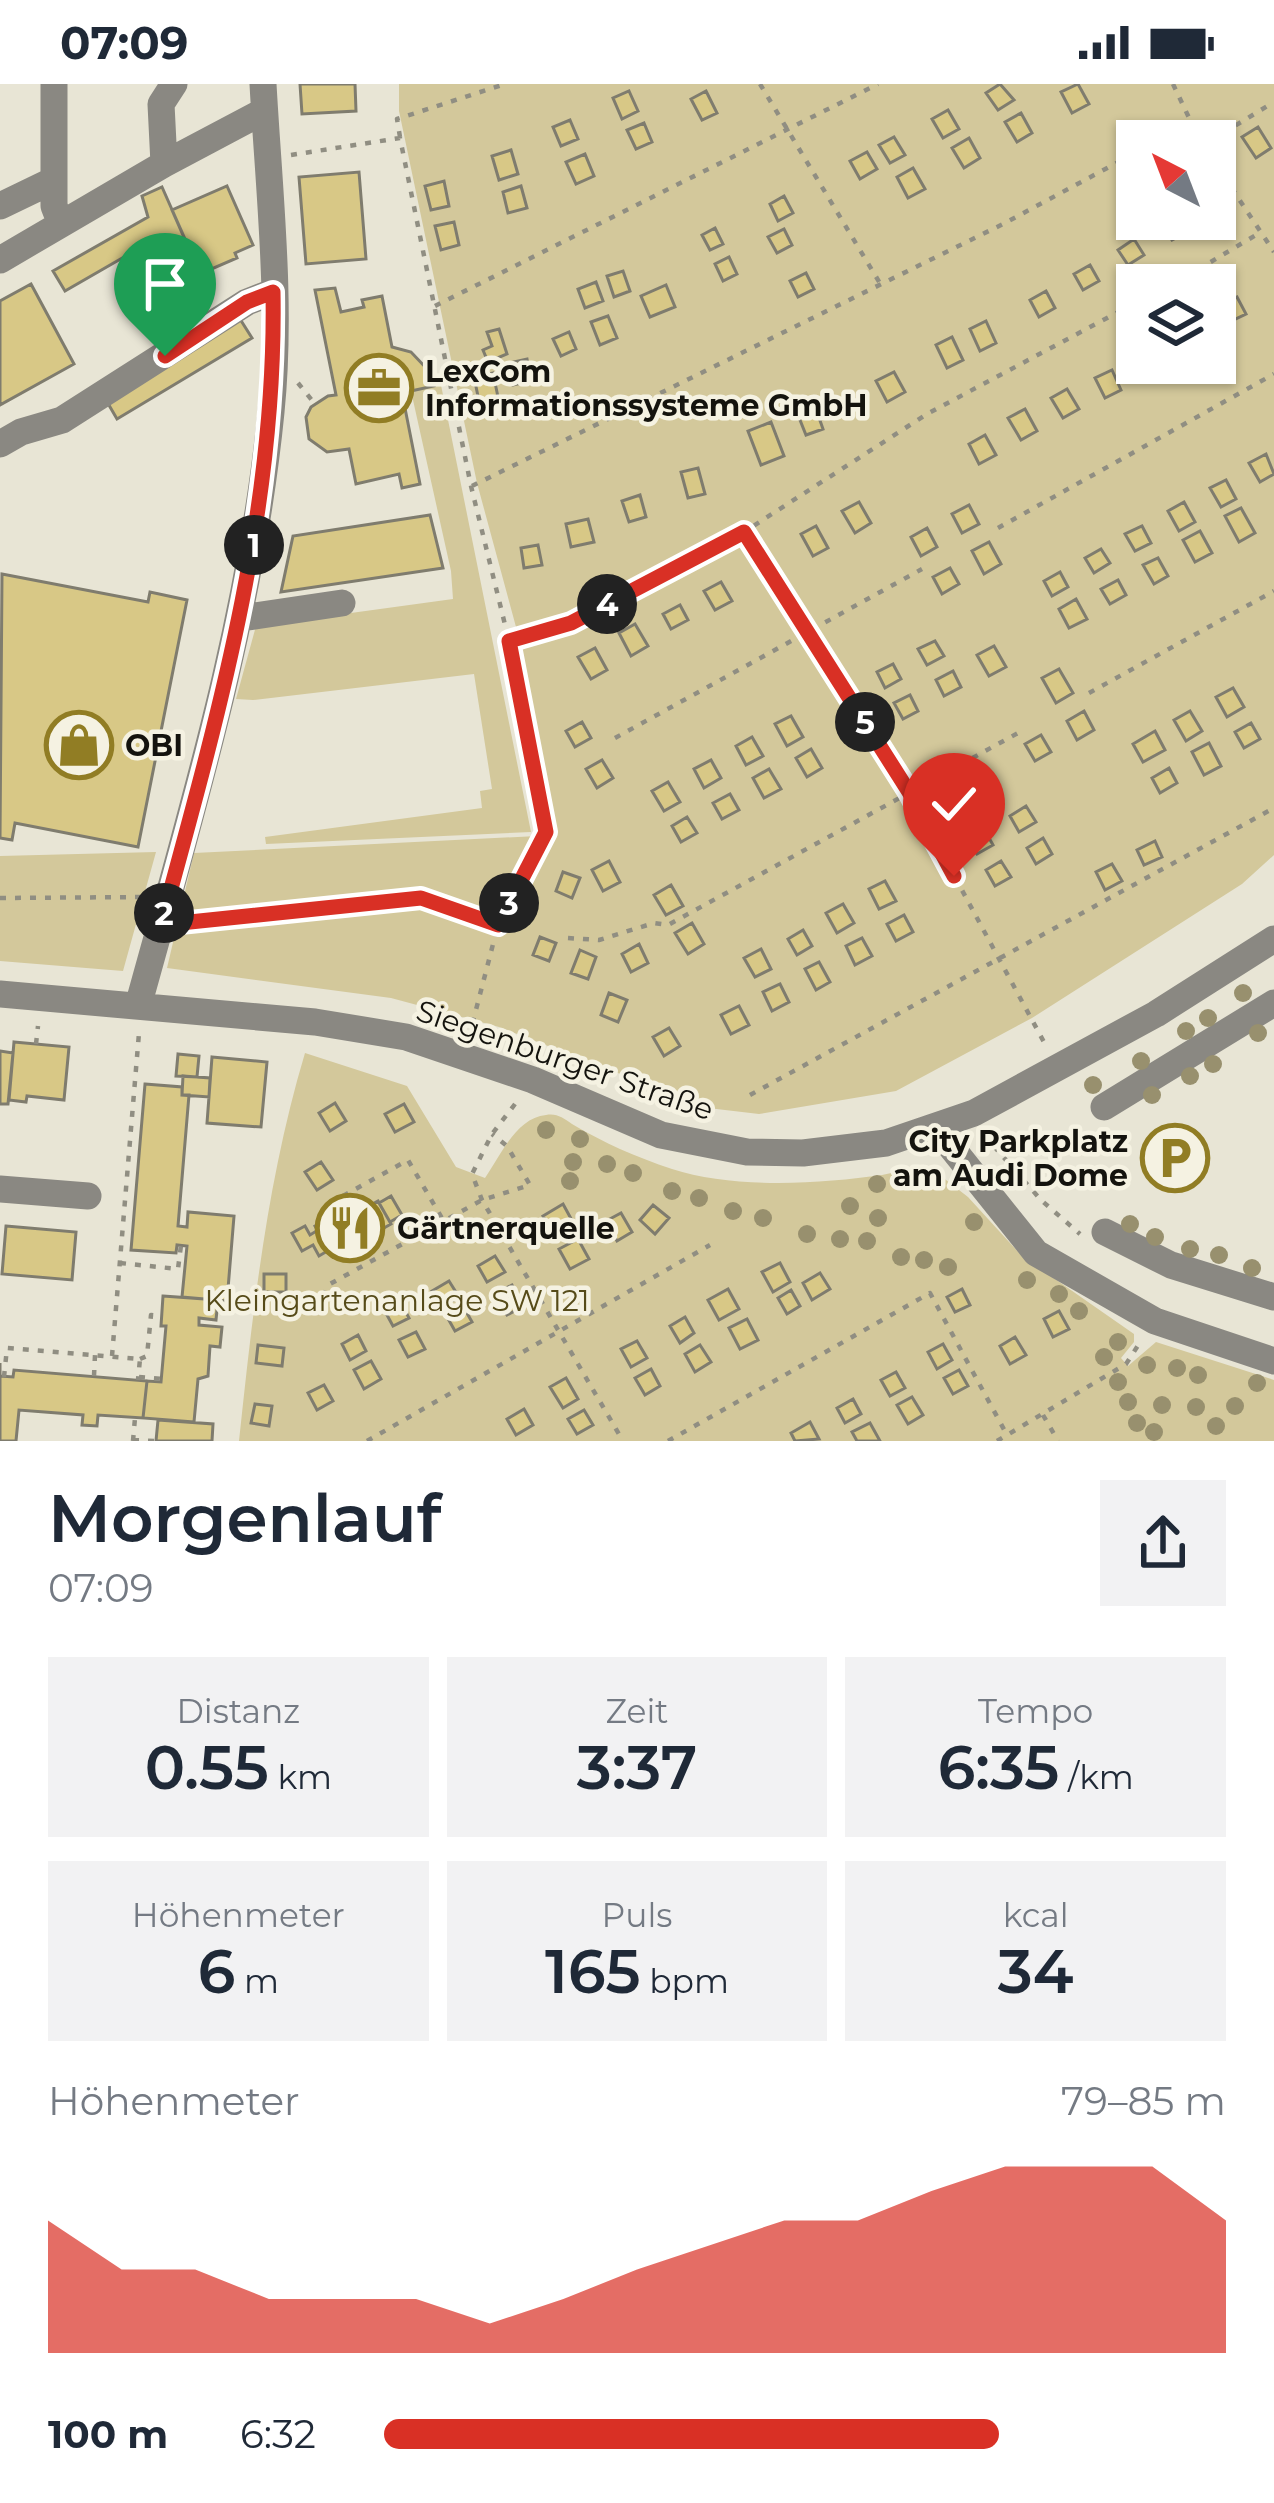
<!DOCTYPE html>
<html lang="de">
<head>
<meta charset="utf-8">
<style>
  :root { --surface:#fff; --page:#f2f2f3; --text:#1f2937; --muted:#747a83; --accent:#d93025 }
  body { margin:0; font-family:Montserrat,sans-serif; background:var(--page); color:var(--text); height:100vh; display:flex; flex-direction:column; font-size:45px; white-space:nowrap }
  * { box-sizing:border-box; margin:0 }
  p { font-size:39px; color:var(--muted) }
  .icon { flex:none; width:66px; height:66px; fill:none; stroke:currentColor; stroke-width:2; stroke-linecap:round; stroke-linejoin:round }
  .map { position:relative; height:1357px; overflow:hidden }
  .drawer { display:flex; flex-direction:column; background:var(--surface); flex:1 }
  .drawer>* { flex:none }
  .needle { width:78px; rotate:318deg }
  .tools { position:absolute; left:1116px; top:36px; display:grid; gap:24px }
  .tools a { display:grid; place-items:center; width:120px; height:120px; border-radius:0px; background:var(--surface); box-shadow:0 3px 9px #0004; font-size:60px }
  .pin { position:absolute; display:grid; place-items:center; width:102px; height:102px; color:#fff; margin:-123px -51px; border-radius:50% 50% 50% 0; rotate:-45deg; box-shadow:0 0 12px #0007 }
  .pin .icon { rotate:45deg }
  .km { position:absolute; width:60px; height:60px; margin:-30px; border-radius:50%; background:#222; color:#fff; font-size:33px; line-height:60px; text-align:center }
  .round { display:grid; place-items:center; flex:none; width:126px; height:126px; border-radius:0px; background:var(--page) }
  .head { display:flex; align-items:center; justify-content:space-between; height:204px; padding:0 48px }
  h1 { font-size:66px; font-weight:600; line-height:90px }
  .stats { display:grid; grid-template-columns:repeat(3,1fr); gap:18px; height:204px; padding:12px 48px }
  .stats div { display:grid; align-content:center; border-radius:0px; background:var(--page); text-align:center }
  .stats b { font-size:60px; font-weight:600 }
  .stats small { font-size:33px; font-weight:400 }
  .stats p { font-size:33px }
  .chart { height:336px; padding:24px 48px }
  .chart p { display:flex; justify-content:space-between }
  .chart svg { width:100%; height:216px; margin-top:12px; fill:var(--accent); opacity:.7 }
  ul { padding:0 48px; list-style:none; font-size:39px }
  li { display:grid; grid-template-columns:192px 144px 1fr; align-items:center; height:90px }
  li i { height:30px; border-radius:15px; background:var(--accent) }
  .status { display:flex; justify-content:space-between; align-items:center; height:84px; padding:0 60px; background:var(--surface); direction:ltr }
  .status svg { height:33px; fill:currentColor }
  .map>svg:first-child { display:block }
  .green { fill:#d3c89b; fill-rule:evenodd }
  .building { fill:#d8c886; stroke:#7f7c6e; stroke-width:3 }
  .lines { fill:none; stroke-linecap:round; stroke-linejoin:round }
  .path { stroke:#908e82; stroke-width:4.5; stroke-dasharray:6 9; stroke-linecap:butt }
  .minor { stroke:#8a8882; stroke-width:27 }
  .tree { fill:#98906e }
  .route-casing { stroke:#fff; stroke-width:24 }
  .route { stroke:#d93025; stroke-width:15 }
  .labels { text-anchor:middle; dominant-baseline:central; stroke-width:9; stroke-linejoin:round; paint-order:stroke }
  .poi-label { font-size:30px; font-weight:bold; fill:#14130e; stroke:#f5f2e2; text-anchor:start }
  .street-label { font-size:30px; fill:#14130e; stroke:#f5f2e2 }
  .park-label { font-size:30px; fill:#564b19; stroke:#f5f2e2 }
</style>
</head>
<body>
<div class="status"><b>07:09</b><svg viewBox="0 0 49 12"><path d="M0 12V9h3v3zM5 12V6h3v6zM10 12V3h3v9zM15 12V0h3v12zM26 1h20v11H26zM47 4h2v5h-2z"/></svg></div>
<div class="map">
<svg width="1274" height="1357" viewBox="0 0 1274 1357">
  <rect width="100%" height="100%" fill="#e8e5d5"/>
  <path class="green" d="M399 0H1274V771L1242 800 1032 934 896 1007 759 1030 708 1024 499 943 391 914 167 884 194 769 557 751 519 554 477 399 399 27ZM1137 57H1215V135H1137ZM1137 201H1215V279H1137Z
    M441 301 531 748 266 760 265 753 482 724 480 707 492 705 474 590 253 616 236 615 256 542 453 515 451 487 411 307Z
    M156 768 123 887 0 877V772Z
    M305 969 407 1002 456 1083 485 1094C501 1071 516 1034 546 1031 557 1029 563 1034 572 1040 604 1059 636 1073 672 1085 732 1105 820 1100 882 1091 898 1088 912 1083 928 1082L968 1113 1022 1172 1134 1250V1258L1121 1274 1128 1282 1156 1258 1274 1296V1357H239C253 1226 267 1096 305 969Z"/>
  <path class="building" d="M300 0H355L356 27 302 30Z
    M1000 0 1014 16 998 26 986 9Z
    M1078 0 1089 20 1072 29 1061 8Z
    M629 7 638 27 622 35 613 14Z
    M706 7 717 29 702 36 691 15Z
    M948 26 959 45 943 54 932 35Z
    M1021 29 1032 49 1017 58 1005 38Z
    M570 36 578 55 561 62 553 43Z
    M644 39 652 58 636 65 627 46Z
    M1258 43 1271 64 1256 74 1242 53Z
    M894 53 905 71 890 79 879 61Z
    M969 54 980 74 964 84 952 64Z
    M511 66 518 90 499 96 492 72Z
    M867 68 877 85 860 95 850 77Z
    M585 70 594 92 576 100 566 78Z
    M913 84 925 105 908 114 897 93Z
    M359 88 366 175 306 180 299 93Z
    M444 97 449 122 431 126 425 102Z
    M227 102 253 161 235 169 237 174 200 190 172 126Z
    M521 102 527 124 508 129 503 108Z
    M162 103 185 155 136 179 131 169 65 207 53 187 148 133 142 112Z
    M784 112 793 129 778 137 770 120Z
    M1167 135H1181L1189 147 1172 156 1161 138Z
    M454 138 459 161 441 166 435 142Z
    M715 144 723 160 710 166 702 151Z
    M784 145 792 161 777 169 768 153Z
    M1134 155 1144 171 1128 181 1118 166Z
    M729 173 737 190 723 197 715 180Z
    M1090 181 1099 197 1083 206 1074 190Z
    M623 187 630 207 614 213 607 192Z
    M806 189 814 205 798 213 790 197Z
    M596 198 603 217 585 224 578 205Z
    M31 200 74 280 0 321V217Z
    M666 201 675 223 650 233 641 212Z
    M335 204 341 228 364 223 362 216 382 212 392 263 411 268 429 287 434 302 402 309 420 400 402 404 399 390 356 400 349 365 327 368 309 355 306 333 311 323 328 312 336 311 315 206Z
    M1046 207 1055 224 1039 233 1030 216Z
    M1237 213 1246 230 1227 239 1218 222Z
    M608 232 617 254 600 261 591 238Z
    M240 235 252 254 117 335 106 316Z
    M986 237 996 259 980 267 970 245Z
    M499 245 507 270 488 278 483 266 492 262 487 248Z
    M569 248 576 265 561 272 553 255Z
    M952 253 963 276 947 284 936 261Z
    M527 275 531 297 513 301 509 279Z
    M1112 286 1121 306 1105 314 1095 294Z
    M894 288 905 308 887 318 876 297Z
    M493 289 498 313 479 317 474 293Z
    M1067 305 1079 325 1063 334 1051 314Z
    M816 325 823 345 806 351 798 331Z
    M1025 325 1037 347 1021 356 1008 334Z
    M771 338 784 372 761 381 748 347Z
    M985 351 996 371 979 380 969 360Z
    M1266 370 1274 390 1260 398 1249 379Z
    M698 384 705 410 688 414 681 388Z
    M1226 396 1236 415 1221 423 1210 404Z
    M640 411 646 433 629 438 622 417Z
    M859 418 871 439 855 449 842 427Z
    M1184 418 1195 438 1179 447 1168 427Z
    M969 421 979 440 962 449 952 430Z
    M1241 424 1255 449 1239 458 1225 432Z
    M430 431 443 484 281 508 293 452Z
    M588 435 594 458 571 463 566 440Z
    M816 442 828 464 813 472 801 450Z
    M1142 442 1151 459 1135 467 1125 450Z
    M927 444 937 463 921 472 911 453Z
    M1200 447 1212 469 1195 478 1183 456Z
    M989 458 1001 480 984 490 972 467Z
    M538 461 542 481 524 484 521 464Z
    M1101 465 1110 479 1094 489 1085 474Z
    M1158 474 1168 492 1154 500 1143 481Z
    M950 484 959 500 942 510 933 493Z
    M1060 488 1068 503 1052 512 1044 497Z
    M2 490 148 518 150 508 187 516 138 763 15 739 12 756 0 754Z
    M1118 496 1126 511 1110 520 1101 505Z
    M721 498 732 517 715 526 704 507Z
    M1076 515 1087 535 1069 544 1059 525Z
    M680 521 688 536 671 545 663 530Z
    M635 540 648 562 631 572 619 549Z
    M935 557 944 572 927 581 918 565Z
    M994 562 1006 583 989 592 977 571Z
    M595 564 607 586 591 595 578 573Z
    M893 580 901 595 885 604 877 588Z
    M1059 585 1073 609 1056 619 1042 594Z
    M953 587 961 603 944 612 936 596Z
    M1233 604 1244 623 1227 633 1216 613Z
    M910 611 918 627 903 635 894 619Z
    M1084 627 1094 646 1077 656 1067 637Z
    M1190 627 1202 647 1186 657 1174 636Z
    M791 632 803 653 787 662 775 640Z
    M582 638 591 654 575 663 566 647Z
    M1251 639 1260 655 1244 664 1235 648Z
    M1155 647 1165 666 1143 678 1133 660Z
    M1041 651 1051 668 1035 677 1025 660Z
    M752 653 763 672 746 681 736 662Z
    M1209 659 1221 682 1204 691 1192 668Z
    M811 665 822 684 807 693 796 674Z
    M602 676 613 694 597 704 586 685Z
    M711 676 721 694 704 704 694 685Z
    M1169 684 1177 699 1160 709 1152 694Z
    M769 685 781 705 764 714 753 694Z
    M668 698 680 718 664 727 652 707Z
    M730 710 739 726 722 735 713 719Z
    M1026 722 1036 738 1019 748 1010 732Z
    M687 733 697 749 681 758 672 742Z
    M984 745 993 761 977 770 968 754Z
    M1043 754 1052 770 1036 780 1027 764Z
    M1155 757 1162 773 1144 781 1137 766Z
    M609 777 620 798 603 807 592 786Z
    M1001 777 1011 793 995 802 986 786Z
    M1112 780 1122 797 1105 806 1096 788Z
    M563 788 580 794 572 814 556 807Z
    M885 797 896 817 879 825 869 805Z
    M671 801 683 822 666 831 654 811Z
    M843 820 854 839 837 849 826 829Z
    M904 831 913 848 896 857 887 840Z
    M692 839 704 860 688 870 675 849Z
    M803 846 812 862 797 871 788 855Z
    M540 853 556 859 549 877 533 871Z
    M862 854 872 872 855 881 846 862Z
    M639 860 648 879 631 888 622 870Z
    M761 865 771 885 755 893 744 874Z
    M580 866 596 873 588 895 571 889Z
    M819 878 830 898 816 906 805 885Z
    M780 900 789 918 772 927 763 908Z
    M609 909 627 916 618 938 601 931Z
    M739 922 749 941 731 950 721 931Z
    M669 944 680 962 664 972 653 953Z
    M14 958 69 963 64 1016 27 1012 26 1018 9 1016Z
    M0 967 13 969 8 1020H0Z
    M178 970 199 972 197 993 176 992Z
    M212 973 267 978 261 1043 207 1039Z
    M183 992 210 994 209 1013 182 1011Z
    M145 1000 182 1003V1011H189L178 1142 187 1143 188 1128 234 1132 227 1217 182 1213 187 1162 177 1161 176 1169 131 1166Z
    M335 1019 346 1037 330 1047 319 1029Z
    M404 1020 414 1038 395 1048 385 1030Z
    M321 1078 333 1096 317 1106 305 1088Z
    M391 1112 402 1131 390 1138 379 1119Z
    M378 1117 391 1140 333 1173 315 1142 350 1122 354 1130Z
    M563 1120 575 1142 555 1153 543 1132Z
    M653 1121 669 1134 655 1150 640 1136Z
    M621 1129 632 1148 617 1157 606 1137Z
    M6 1142 76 1148 72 1196 2 1190Z
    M305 1142 310 1151 318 1146 329 1166 319 1172 313 1161 302 1167 292 1149Z
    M578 1155 589 1175 570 1185 559 1165Z
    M495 1172 505 1188 487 1198 478 1182Z
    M780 1179 790 1198 773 1208 762 1188Z
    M820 1189 830 1205 812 1216 803 1199Z
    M264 1190H286V1208H264Z
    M449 1197 459 1213 441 1223 432 1207Z
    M512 1201 524 1222 507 1231 495 1210Z
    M728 1205 739 1225 719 1236 708 1216Z
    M962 1205 970 1221 955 1228 947 1213Z
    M791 1206 800 1222 787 1230 778 1214Z
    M397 1211 409 1234 393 1242 381 1220Z
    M163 1212 218 1216 216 1236 199 1234V1241L222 1243 220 1263 210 1262 208 1292 198 1295 194 1338 143 1334 147 1297 161 1298 166 1242H161Z
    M463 1222 472 1238 455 1247 446 1231Z
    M1059 1227 1069 1245 1053 1253 1044 1235Z
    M685 1233 694 1249 680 1259 670 1242Z
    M747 1235 758 1256 740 1265 729 1244Z
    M416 1248 425 1265 408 1273 399 1256Z
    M358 1251 366 1267 350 1276 342 1260Z
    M1015 1253 1026 1271 1010 1280 1000 1262Z
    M637 1257 647 1274 631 1283 621 1265Z
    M943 1260 952 1276 937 1285 928 1268Z
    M258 1261 284 1264 282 1282 256 1279Z
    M700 1261 711 1278 695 1288 685 1270Z
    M371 1277 381 1295 364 1305 354 1286Z
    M0 1279V1292L13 1293 14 1286 147 1297 143 1334 98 1331 97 1342 82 1341 83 1331 19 1326 16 1357H0Z
    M651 1285 660 1302 645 1311 635 1294Z
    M959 1286 968 1302 953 1310 944 1294Z
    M896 1288 905 1304 890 1312 881 1296Z
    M566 1294 578 1315 563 1324 550 1303Z
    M324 1301 333 1317 317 1326 308 1309Z
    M912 1313 923 1331 908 1340 897 1321Z
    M853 1315 861 1330 845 1339 837 1324Z
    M255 1320 272 1322 269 1342 251 1339Z
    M524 1325 533 1341 516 1351 507 1335Z
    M584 1326 593 1341 577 1350 568 1335Z
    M158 1336 213 1340 212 1357H156Z
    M810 1338 819 1355 795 1357 791 1349Z
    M870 1339 880 1357H857L852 1348Z"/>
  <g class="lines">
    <path class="path" d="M760 0 881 201
      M1173 0 1200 57
      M400 53 397 35 505 0
      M1157 57 1189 40
      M1210 57 1274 18
      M291 71 400 54 471 402 509 557 546 748 498 841 471 945
      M1215 79 1274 168
      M1172 201 1261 148
      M435 222 878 0
      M298 299 315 320
      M472 402 1003 140 1137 68
      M998 444 1274 290
      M744 448 909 708 1045 960
      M511 557 571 539 744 448 927 330 1137 218
      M1089 609 1274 507
      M615 654 922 485
      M0 814 145 813
      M185 838 421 814 498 841
      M568 854 599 856 654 839 668 841 1018 649
      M36 960 38 942
      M750 1011 1274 724
      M515 1020 492 1050 472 1090 482 1116 623 1357
      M984 1051 1041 1116 1080 1150
      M343 1112 408 1076 443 1136
      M120 1179 178 1185 181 1161
      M315 1225 330 1200 482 1116 530 1101 507 1062 492 1050
      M112 1272 139 949
      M140 1275 147 1272 151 1231 162 1232
      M94 1292 95 1271
      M4 1293 7 1264 140 1275 138 1296
      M139 1293 162 1295
      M1043 1331 1058 1357
      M133 1356 156 1357
      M133 1357 135 1334
      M367 1357 710 1161
      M668 1357 930 1209 1007 1351
      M997 1357 1126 1280 1139 1260"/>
    <path class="minor" d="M54 0V122L61 140
      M164 80 161 20 174 0
      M0 122 54 96
      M0 176 164 80 264 27
      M0 360 21 348 62 336 247 218 273 208
      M241 534 342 519
      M0 910 315 938 406 953 533 996 661 1051 747 1068 803 1069 886 1059 974 1029 1156 930 1274 855
      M138 922C192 726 251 531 271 328 282 220 269 108 263 0
      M1104 1023 1274 919
      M936 1044 1036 1169 1155 1237 1274 1277
      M0 1105 88 1112
      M1105 1148 1171 1181 1274 1213"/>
  </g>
  <g class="tree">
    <circle cx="1243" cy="909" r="9"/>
    <circle cx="1208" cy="934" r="9"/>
    <circle cx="1186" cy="947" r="9"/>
    <circle cx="1258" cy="949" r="9"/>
    <circle cx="1141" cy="977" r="9"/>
    <circle cx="1213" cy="980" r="9"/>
    <circle cx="1190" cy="992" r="9"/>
    <circle cx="1093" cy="1001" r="9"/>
    <circle cx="1152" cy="1011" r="9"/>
    <circle cx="546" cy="1046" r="9"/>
    <circle cx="580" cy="1055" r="9"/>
    <circle cx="573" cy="1078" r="9"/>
    <circle cx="607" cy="1080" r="9"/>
    <circle cx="633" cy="1089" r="9"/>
    <circle cx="570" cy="1097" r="9"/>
    <circle cx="877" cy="1100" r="9"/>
    <circle cx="672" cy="1107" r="9"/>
    <circle cx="699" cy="1114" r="9"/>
    <circle cx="850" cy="1122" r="9"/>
    <circle cx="733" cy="1127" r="9"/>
    <circle cx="763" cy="1134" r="9"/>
    <circle cx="878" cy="1134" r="9"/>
    <circle cx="974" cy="1138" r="9"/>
    <circle cx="1130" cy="1140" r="9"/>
    <circle cx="807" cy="1150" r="9"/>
    <circle cx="1155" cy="1153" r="9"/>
    <circle cx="840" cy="1155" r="9"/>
    <circle cx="867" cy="1157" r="9"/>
    <circle cx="1190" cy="1165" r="9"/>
    <circle cx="1219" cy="1171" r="9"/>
    <circle cx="901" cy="1173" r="9"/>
    <circle cx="924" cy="1176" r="9"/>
    <circle cx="948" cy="1183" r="9"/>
    <circle cx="1252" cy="1184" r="9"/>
    <circle cx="1027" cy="1196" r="9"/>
    <circle cx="1059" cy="1210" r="9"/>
    <circle cx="1079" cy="1227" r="9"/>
    <circle cx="1118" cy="1258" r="9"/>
    <circle cx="1104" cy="1273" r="9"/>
    <circle cx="1147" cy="1281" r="9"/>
    <circle cx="1177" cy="1284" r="9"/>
    <circle cx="1198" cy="1291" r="9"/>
    <circle cx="1118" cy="1298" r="9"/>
    <circle cx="1257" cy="1299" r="9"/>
    <circle cx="1128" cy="1318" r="9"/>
    <circle cx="1162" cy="1321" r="9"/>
    <circle cx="1235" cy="1322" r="9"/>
    <circle cx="1196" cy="1323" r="9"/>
    <circle cx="1137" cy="1339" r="9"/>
    <circle cx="1216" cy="1342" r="9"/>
    <circle cx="1154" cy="1348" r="9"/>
  </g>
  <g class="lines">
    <g class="route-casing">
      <path id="route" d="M165 272 247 218 273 208C277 426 218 633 161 841L421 814 498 841 546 748 509 557 571 539 744 448 909 708 954 792"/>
    </g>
    <use href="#route" class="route"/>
  </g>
  <defs>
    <g id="office-ring" transform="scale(3.45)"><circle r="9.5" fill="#f5f2e2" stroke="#917d24" stroke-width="1.5"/><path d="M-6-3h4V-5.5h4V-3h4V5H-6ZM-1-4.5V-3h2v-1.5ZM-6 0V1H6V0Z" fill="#917d24"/></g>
    <g id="shop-ring" transform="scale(3.45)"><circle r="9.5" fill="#f5f2e2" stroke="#917d24" stroke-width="1.5"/><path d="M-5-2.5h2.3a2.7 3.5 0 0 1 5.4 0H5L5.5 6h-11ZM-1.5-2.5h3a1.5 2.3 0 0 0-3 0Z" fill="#917d24"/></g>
    <g id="parking-ring" transform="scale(3.45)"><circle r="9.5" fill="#f5f2e2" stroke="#917d24" stroke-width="1.5"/><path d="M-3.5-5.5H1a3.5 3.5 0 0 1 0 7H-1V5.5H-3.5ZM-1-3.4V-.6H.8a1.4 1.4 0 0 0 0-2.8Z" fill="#917d24"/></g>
    <g id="restaurant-ring" transform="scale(3.45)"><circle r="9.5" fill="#f5f2e2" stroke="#917d24" stroke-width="1.5"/><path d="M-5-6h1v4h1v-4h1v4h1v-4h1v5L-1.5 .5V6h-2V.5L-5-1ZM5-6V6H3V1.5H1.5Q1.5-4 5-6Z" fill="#917d24"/></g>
  </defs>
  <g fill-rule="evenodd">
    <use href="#office-ring" x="379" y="304"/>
    <use href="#shop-ring" x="79" y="661"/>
    <use href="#parking-ring" x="1175" y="1074"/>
    <use href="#restaurant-ring" x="350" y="1144"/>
  </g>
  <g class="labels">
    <g class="poi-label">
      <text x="425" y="287">LexCom<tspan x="425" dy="34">Informationssysteme GmbH</tspan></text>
      <text x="125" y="661">OBI</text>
      <text x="1128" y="1057" text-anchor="end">City Parkplatz<tspan x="1128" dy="34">am Audi Dome</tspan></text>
      <text x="397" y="1144">Gärtnerquelle</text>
    </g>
    <g class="street-label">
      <text transform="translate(565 976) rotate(19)">Siegenburger Straße</text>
    </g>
    <g class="park-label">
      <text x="397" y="1216">Kleingartenanlage SW 121</text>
    </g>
  </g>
</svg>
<div class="tools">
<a><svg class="needle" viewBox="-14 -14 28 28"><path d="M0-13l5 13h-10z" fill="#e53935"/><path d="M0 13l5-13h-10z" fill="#747a83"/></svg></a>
<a><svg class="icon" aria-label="layers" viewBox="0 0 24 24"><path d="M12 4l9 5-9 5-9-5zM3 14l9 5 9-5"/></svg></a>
</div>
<div class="pin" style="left:165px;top:272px;background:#1e9e55"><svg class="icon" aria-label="arrive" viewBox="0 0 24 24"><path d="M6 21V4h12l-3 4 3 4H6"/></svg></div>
<div class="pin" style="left:954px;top:792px;background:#d93025"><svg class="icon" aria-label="check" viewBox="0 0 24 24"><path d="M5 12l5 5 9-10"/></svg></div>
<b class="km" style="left:254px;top:461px">1</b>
<b class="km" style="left:164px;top:829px">2</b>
<b class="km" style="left:509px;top:819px">3</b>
<b class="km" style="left:607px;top:520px">4</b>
<b class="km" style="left:865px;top:638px">5</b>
</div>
<section class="drawer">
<div class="head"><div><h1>Morgenlauf</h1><p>07:09</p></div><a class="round"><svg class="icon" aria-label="share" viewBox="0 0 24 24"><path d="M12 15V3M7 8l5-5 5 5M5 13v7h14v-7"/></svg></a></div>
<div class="stats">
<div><p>Distanz</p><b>0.55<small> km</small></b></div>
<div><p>Zeit</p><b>3:37</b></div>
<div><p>Tempo</p><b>6:35<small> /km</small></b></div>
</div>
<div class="stats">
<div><p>Höhenmeter</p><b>6<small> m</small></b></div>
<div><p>Puls</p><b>165<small> bpm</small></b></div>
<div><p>kcal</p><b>34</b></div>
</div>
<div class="chart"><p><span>Höhenmeter</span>79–85 m</p>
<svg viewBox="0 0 160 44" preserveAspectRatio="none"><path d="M0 44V17L10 27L20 27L30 33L40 33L50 33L60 38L70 33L80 27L90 22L100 17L110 17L120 11L130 6L140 6L150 6L160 17V44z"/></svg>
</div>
<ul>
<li><b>100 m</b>6:32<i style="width:73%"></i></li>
</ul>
</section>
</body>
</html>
